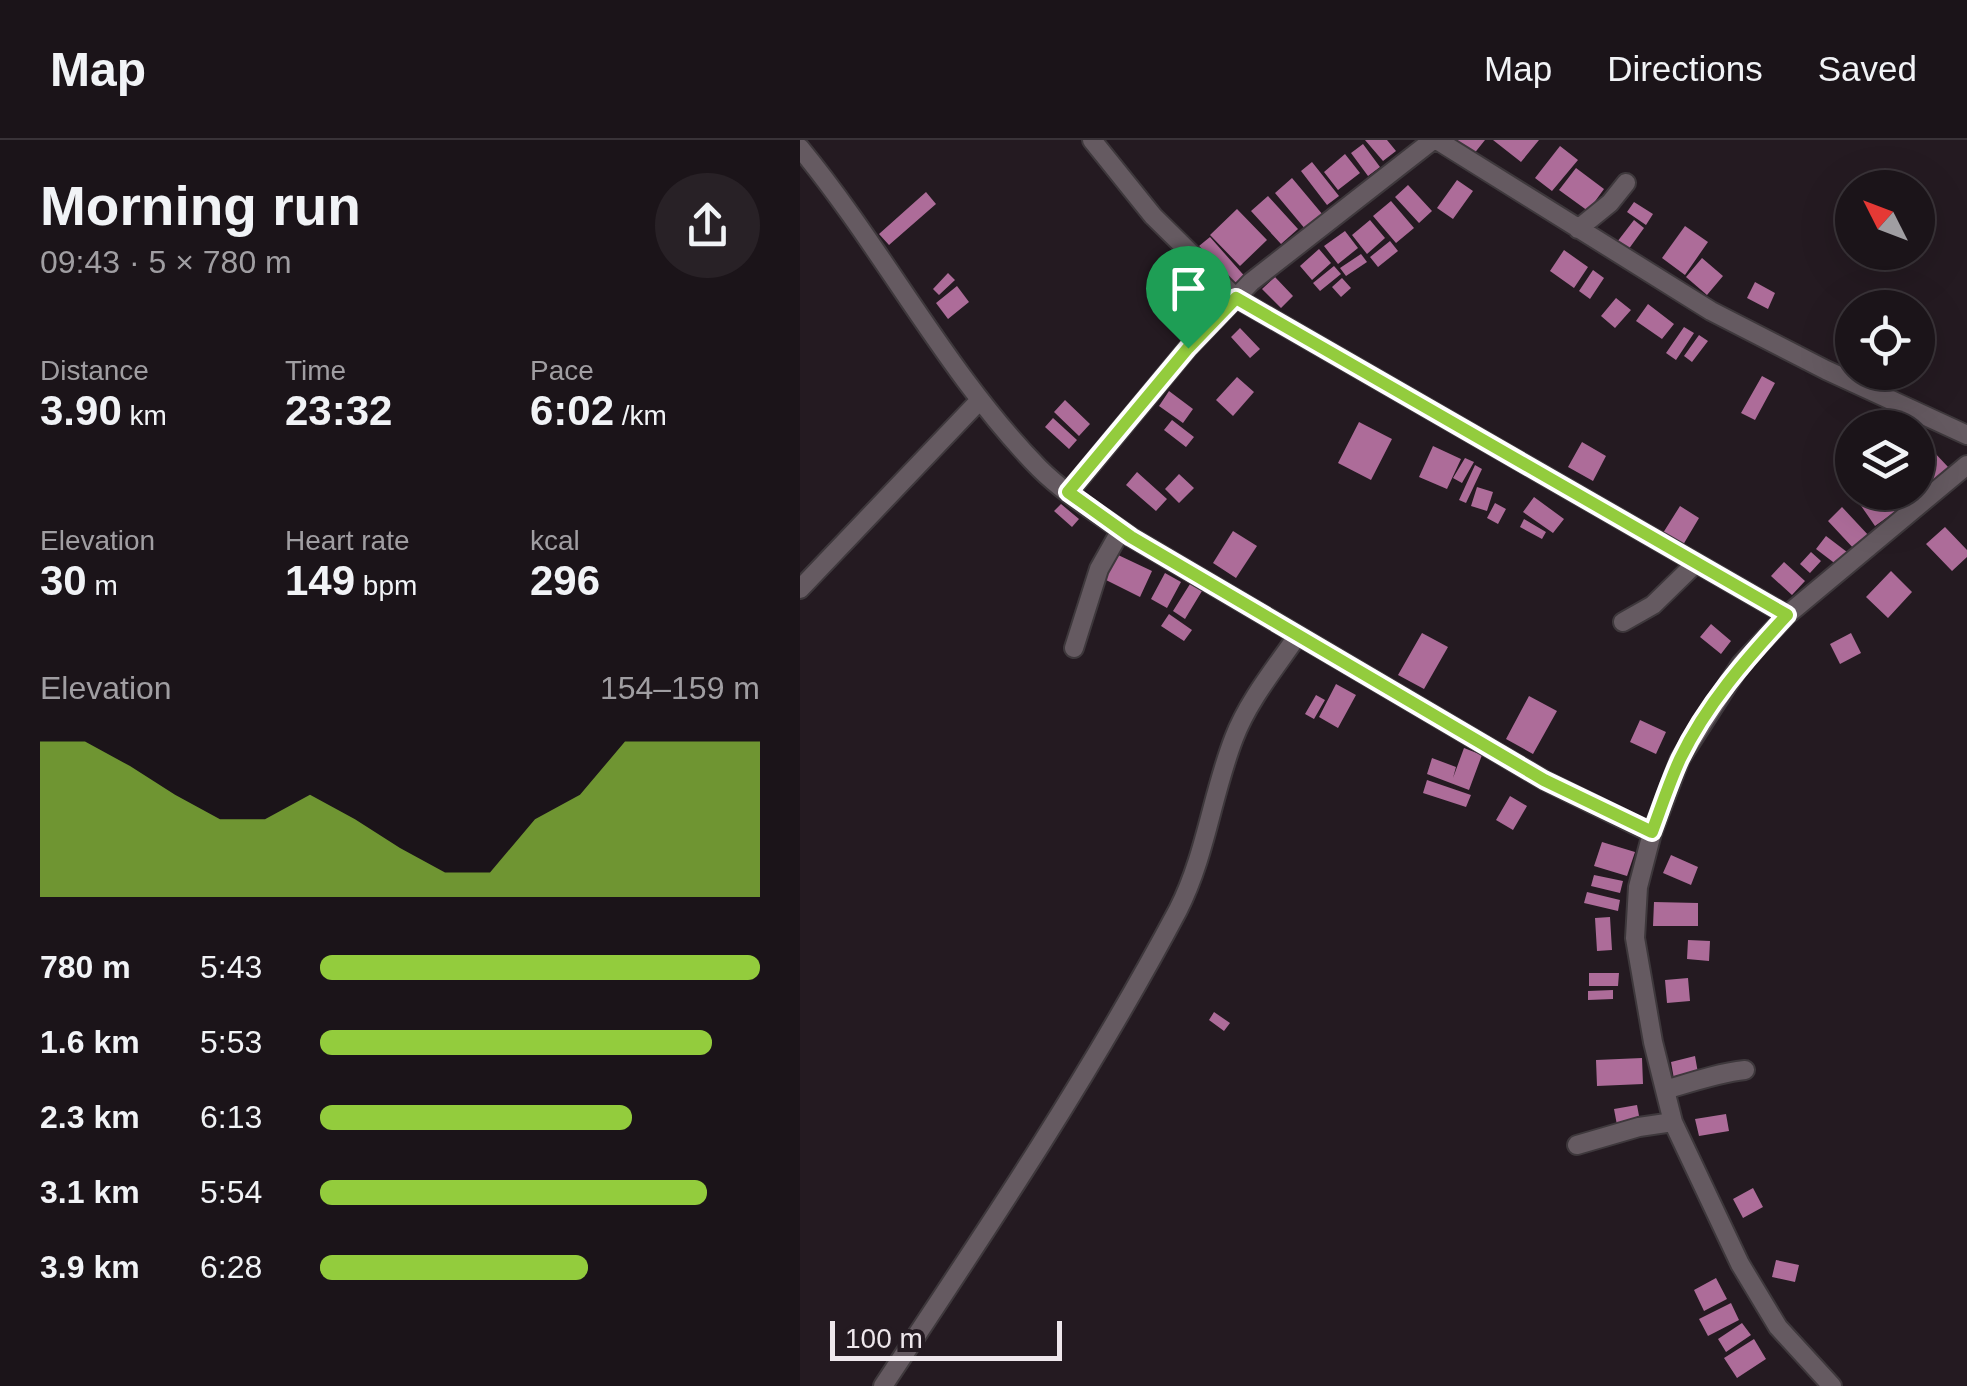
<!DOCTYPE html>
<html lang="en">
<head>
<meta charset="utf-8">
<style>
  :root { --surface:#1b1419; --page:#282126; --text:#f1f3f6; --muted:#a09ea2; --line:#393338; --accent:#93cc3d }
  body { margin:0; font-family:Arial,sans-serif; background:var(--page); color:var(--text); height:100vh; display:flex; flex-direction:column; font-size:38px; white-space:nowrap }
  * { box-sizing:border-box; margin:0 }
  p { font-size:32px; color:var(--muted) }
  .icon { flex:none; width:55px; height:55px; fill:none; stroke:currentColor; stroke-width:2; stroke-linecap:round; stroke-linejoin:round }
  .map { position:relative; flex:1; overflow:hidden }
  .sheet { display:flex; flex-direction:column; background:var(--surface); width:800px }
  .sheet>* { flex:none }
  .needle { width:65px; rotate:312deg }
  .fabs { position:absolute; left:1035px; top:30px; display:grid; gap:20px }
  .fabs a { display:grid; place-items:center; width:100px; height:100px; border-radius:50%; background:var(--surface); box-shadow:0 10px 40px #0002,0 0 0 2px var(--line); font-size:50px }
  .scale { position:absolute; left:30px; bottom:25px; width:232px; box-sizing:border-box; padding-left:10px; border:5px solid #eee7ec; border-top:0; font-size:28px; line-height:35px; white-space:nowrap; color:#eee7ec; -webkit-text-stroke:8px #241a21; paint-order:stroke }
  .pin { position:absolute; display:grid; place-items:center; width:85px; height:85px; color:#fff; margin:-102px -42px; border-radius:50% 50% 50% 0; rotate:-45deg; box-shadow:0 0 10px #0007 }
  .pin .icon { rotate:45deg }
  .round { display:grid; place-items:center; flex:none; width:105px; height:105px; border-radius:52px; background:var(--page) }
  .overview { display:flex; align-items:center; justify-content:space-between; height:170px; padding:0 40px }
  h1 { font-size:55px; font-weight:700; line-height:75px }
  .stats { display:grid; grid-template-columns:repeat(3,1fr); gap:15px; height:170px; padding:10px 40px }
  .stats div { display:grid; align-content:center }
  .stats b { font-size:42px; font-weight:700 }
  .stats small { font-size:28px; font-weight:400 }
  .stats p { font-size:28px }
  .chart { height:280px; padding:20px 40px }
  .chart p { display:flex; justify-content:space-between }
  .chart svg { width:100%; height:180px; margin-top:10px; fill:var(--accent); opacity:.7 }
  ul { padding:0 40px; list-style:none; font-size:32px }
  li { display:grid; grid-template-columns:160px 120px 1fr; align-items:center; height:75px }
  li i { height:25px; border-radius:12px; background:var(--accent) }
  header { display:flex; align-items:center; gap:60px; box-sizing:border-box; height:140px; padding:0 50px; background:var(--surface); border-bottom:2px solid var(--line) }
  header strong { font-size:48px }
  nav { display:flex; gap:55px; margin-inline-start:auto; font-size:35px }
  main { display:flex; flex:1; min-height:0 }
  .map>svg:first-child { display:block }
  .building { fill:#ad6c99 }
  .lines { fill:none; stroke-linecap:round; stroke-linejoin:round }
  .minor-casing { stroke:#3e383c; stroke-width:22 }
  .minor { stroke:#655a61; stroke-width:18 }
  .route-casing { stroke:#fff; stroke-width:20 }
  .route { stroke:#93cc3d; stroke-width:12 }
</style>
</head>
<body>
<header>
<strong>Map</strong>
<nav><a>Map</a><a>Directions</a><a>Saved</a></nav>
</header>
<main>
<section class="sheet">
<div class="overview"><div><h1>Morning run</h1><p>09:43 · 5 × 780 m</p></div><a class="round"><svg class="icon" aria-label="share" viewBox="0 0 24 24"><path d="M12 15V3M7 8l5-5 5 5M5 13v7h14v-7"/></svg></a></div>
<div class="stats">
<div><p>Distance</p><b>3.90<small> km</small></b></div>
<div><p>Time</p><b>23:32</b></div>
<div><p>Pace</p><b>6:02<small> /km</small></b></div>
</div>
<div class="stats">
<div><p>Elevation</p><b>30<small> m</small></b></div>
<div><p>Heart rate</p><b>149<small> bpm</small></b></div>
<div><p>kcal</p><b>296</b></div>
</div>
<div class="chart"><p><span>Elevation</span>154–159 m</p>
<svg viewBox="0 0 160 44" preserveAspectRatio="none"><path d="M0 44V6L10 6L20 12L30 19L40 25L50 25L60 19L70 25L80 32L90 38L100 38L110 25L120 19L130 6L140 6L150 6L160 6V44z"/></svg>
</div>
<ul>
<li><b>780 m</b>5:43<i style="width:100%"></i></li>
<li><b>1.6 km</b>5:53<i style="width:89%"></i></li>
<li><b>2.3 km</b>6:13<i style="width:71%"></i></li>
<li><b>3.1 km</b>5:54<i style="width:88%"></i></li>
<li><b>3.9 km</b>6:28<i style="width:61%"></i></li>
</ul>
</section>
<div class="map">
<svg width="1167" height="1246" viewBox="0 0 1167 1246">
  <rect width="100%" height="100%" fill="#241a21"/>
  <path class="building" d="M565 0H587L596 11 583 21Z
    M656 0H685L673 15Z
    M693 0H739L721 22Z
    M563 4 580 27 568 36 551 13Z
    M760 6 778 20 752 51 735 38Z
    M545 14 560 33 538 50 524 32Z
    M512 22 539 56 527 65 501 31Z
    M776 28 804 49 788 71 759 50Z
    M492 38 523 75 506 90 475 53Z
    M657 40 673 51 653 79 637 68Z
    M608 45 632 71 619 83 595 57Z
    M126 52 136 64 89 105 79 94Z
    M468 56 498 89 481 104 451 71Z
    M591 61 614 88 596 103 573 76Z
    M834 62 853 74 846 85 827 72Z
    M437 69 467 100 440 126 410 95Z
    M570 80 585 98 567 114 552 95Z
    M834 80 844 88 828 110 817 102Z
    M885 86 908 102 885 135 862 118Z
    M545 91 558 108 538 124 524 106Z
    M410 97 448 140 437 149 399 106Z
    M590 101 598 111 578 127 570 117Z
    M519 109 531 123 512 140 500 126Z
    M764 110 788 127 774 148 750 131Z
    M561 114 567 122 546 136 540 128Z
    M902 118 923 136 907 155 886 137Z
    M534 126 541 134 520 151 513 143Z
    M793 130 804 138 790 159 779 151Z
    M148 133 155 140 139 155 133 149Z
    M475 137 493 156 481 168 462 149Z
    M542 138 551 148 541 157 532 147Z
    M955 142 975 153 968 169 947 158Z
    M157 146 169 162 148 179 136 163Z
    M816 158 831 170 815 188 801 176Z
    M848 164 874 184 862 199 836 181Z
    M884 187 894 193 876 220 866 213Z
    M440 188 460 209 450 218 431 197Z
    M899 195 908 201 892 222 884 216Z
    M962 236 975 243 955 280 941 273Z
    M437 237 454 252 433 276 416 260Z
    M369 251 393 269 383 283 359 266Z
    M265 260 290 284 279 296 254 272Z
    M253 278 277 300 269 309 245 287Z
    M372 280 394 297 386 307 364 290Z
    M559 282 592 299 571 340 538 323Z
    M782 302 806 316 793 341 768 327Z
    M633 306 661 319 647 349 619 337Z
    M1133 311 1149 328 1130 347 1118 334V326Z
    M665 318 674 322 662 343 653 338Z
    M675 325 682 329 666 363 659 360Z
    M337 332 367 359 356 371 326 345Z
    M379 334 394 348 379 363 365 349Z
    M677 347 693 352 687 371 671 366Z
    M1060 352H1083L1096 371 1075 386 1055 357Z
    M734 357 764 379 753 393 723 372Z
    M695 363 706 369 698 384 687 378Z
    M261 364 279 379 272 387 254 371Z
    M880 366 899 378 883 405 863 393Z
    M1042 367 1070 397 1056 411 1028 381Z
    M724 379 746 392 742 399 720 387Z
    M1145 387 1167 410V417L1152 431 1126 404Z
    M433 391 457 406 436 438 413 423Z
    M1026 396 1047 412 1037 425 1016 409Z
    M1011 412 1021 421 1010 433 1000 424Z
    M316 414 352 431 340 457 304 439Z
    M984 422 1005 441 992 455 971 436Z
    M1091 431 1112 452 1088 478 1066 457Z
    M365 433 381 442 367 468 351 459Z
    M390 444 402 451 385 479 373 471Z
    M369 474 392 490 384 501 361 486Z
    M911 484 931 501 921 514 900 497Z
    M622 493 648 507 624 549 598 535Z
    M1051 493 1061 513 1040 524 1030 504Z
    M536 544 556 555 538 588 519 577Z
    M516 555 525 560 514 579 505 574Z
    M729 556 757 571 733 614 706 599Z
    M840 580 866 592 856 614 830 602Z
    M664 608 682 615 669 650 627 634 632 618 656 627 653 638Z
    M627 640 671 655 666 667 623 653Z
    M710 656 727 666 713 690 696 680Z
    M802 702 835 712 827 736 794 726Z
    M871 715 898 727 891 745 863 733Z
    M794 735 823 741 820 753 791 746Z
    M787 752 820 760 818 771 784 763Z
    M854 762 898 763V786H853Z
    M810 777 812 810 797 811 795 778Z
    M888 800 910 801 909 821 887 819Z
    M789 833H819L818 846H789Z
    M888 838 890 861 867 863 865 840Z
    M813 850V859L788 860V851Z
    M414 872 430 883 424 891 409 880Z
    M895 916 898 933 874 939 871 922Z
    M842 918 843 944 797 946 796 920Z
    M837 965 840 981 817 985 814 969Z
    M926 974 929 991 899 996 895 979Z
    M953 1048 963 1067 943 1078 933 1059Z
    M976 1120 999 1125 995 1142 972 1137Z
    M916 1138 927 1159 904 1171 894 1150Z
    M931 1163 939 1180 908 1196 899 1179Z
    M942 1183 951 1195 926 1212 918 1199Z
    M954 1199 966 1219 937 1238 924 1218Z"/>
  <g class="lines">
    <g class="minor-casing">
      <path id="minor" d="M292 0 353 76 436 158 987 475
        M637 0 911 171 1026 230 1167 295
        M0 8C84 110 147 234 239 328 266 355 300 375 331 397L744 640 852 693
        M778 89 810 63 826 43
        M268 353 388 208 451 142 633 0
        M0 449 180 260
        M823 482 853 465 896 423
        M274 508 299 429 321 390
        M865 950C892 942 918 933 945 930
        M777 1005 839 987 873 982
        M83 1246C186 1091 291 934 378 770 406 715 412 654 434 598 448 561 476 527 498 495
        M1032 1246 978 1187 940 1124 873 982 853 902 835 798 838 747 852 693 880 619 941 524 987 475 1167 325"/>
    </g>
    <use href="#minor" class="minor"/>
  </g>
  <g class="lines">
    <g class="route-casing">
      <path id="route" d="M436 158 987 475C946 519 906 565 880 619 869 643 861 668 852 692L744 640 331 397 268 352 388 208Z"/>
    </g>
    <use href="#route" class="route"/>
  </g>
</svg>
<div class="fabs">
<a><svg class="needle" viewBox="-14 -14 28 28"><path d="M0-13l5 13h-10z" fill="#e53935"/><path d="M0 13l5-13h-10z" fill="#a09ea2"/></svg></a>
<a><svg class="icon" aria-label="locate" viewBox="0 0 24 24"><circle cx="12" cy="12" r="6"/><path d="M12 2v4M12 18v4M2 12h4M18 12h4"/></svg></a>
<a><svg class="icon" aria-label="layers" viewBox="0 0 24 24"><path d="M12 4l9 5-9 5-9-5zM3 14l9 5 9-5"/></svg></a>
</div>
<div class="scale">100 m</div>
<div class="pin" style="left:388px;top:208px;background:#1e9e55"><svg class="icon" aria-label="arrive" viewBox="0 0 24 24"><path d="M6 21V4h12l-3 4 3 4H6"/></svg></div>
</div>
</main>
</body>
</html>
